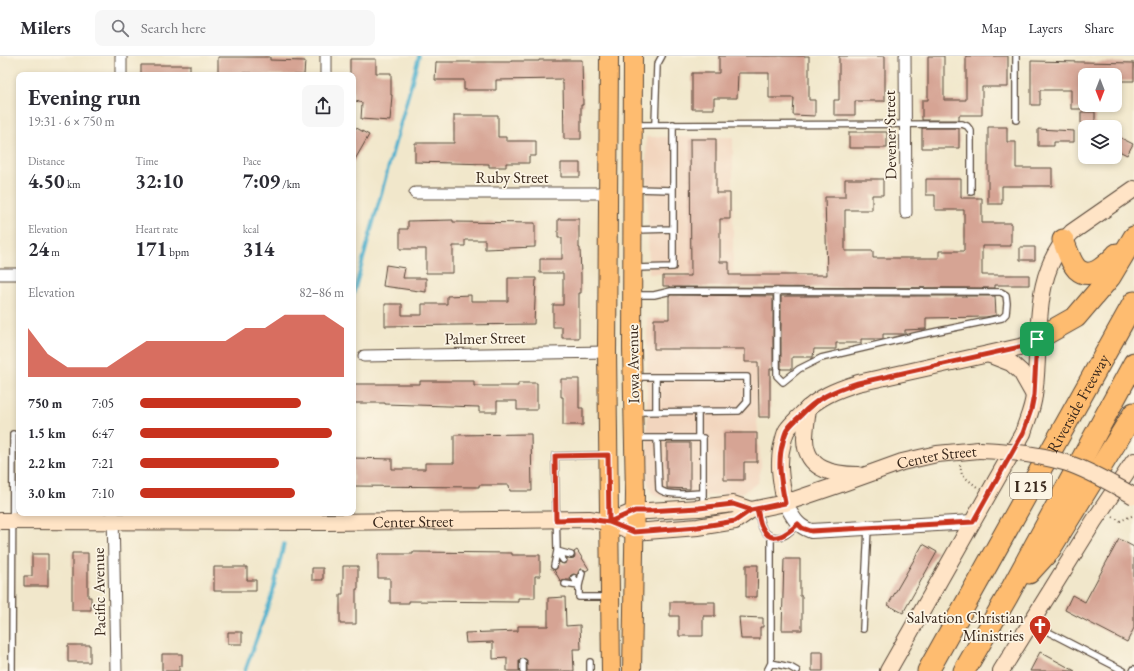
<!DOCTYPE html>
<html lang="en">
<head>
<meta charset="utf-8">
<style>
  :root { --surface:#fff; --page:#f7f7f7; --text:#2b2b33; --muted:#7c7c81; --line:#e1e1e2; --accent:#c8321e }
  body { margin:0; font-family:"EB Garamond",serif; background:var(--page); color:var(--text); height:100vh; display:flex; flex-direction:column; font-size:15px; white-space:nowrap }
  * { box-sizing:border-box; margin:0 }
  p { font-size:13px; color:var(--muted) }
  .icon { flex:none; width:22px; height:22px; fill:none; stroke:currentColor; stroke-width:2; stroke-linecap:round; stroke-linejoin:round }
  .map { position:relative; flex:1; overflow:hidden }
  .sheet { position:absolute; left:16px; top:16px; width:340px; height:444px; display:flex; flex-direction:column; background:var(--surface); border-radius:8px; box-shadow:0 2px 6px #0003 }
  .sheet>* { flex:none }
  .needle { width:26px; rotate:180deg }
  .buttons { position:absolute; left:1078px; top:12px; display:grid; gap:8px }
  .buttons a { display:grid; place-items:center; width:44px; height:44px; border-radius:8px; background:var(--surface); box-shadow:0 2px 6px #0003; font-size:20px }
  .pin { position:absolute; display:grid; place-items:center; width:34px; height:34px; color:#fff; margin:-17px; border-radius:8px; box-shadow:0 2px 6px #0006 }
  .round { display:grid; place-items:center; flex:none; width:42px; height:42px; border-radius:8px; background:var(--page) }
  .head { display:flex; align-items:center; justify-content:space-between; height:68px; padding:0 12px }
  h1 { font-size:22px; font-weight:700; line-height:30px }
  .metrics { display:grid; grid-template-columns:repeat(3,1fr); gap:6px; height:68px; padding:4px 12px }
  .metrics div { display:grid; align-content:center }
  .metrics b { font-size:20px; font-weight:700 }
  .metrics small { font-size:11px; font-weight:400 }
  .metrics p { font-size:11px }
  .chart { height:112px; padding:8px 12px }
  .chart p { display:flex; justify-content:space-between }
  .chart svg { width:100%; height:72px; margin-top:4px; fill:var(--accent); opacity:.7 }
  ul { padding:0 12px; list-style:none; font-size:13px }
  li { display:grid; grid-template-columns:64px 48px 1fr; align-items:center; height:30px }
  li i { height:10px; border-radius:5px; background:var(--accent) }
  header { display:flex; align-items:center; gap:24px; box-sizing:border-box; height:56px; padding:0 20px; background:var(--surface); border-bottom:1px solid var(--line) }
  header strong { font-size:19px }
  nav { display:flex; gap:22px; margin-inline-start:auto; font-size:14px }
  .search { width:280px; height:36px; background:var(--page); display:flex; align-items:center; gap:10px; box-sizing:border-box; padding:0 14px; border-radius:8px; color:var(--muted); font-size:15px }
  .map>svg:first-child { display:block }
  .built { fill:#f2d5be }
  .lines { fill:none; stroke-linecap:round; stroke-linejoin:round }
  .stream { stroke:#4eb0cd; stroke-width:3.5 }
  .building { fill:#d6a494 }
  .service-casing { stroke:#564638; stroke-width:8 }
  .minor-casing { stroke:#564638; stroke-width:13 }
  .tertiary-casing { stroke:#564638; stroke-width:16 }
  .secondary-casing { stroke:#564638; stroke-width:18 }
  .primary-casing { stroke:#564638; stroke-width:20 }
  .motorway-casing { stroke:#564638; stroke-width:23 }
  .path { stroke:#564638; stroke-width:2; stroke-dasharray:1 3; stroke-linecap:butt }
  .service { stroke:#fff; stroke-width:5.5 }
  .minor { stroke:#fff; stroke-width:11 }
  .tertiary { stroke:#fff; stroke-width:14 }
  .secondary { stroke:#ffe4c6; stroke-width:16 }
  .primary { stroke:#febc70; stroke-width:18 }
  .motorway { stroke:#febc70; stroke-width:21 }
  .secondary-bridge-casing { stroke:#564638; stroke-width:18; stroke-linecap:butt }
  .secondary-bridge { stroke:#ffe4c6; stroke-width:16 }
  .route-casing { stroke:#fff; stroke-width:8 }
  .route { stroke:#c8321e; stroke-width:5 }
  .labels { text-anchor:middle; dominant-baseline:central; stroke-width:3.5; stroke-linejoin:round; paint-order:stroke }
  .shield { fill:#fcf5e5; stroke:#75675a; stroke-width:1 }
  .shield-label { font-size:15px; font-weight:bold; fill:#3b2a1e }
  .street-label { font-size:16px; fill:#3b2a1e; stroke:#fcf5e5 }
  .poi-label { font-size:16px; fill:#3b2a1e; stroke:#fcf5e5; text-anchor:end }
</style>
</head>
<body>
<header>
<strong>Milers</strong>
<div class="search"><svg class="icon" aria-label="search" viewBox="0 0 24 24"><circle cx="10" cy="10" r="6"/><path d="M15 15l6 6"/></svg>Search here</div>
<nav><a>Map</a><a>Layers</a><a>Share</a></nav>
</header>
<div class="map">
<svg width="1134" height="615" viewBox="0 0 1134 615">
  <rect width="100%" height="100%" fill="#fcf5e5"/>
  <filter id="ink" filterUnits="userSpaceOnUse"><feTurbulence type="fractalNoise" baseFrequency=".025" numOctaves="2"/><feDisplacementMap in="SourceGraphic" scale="8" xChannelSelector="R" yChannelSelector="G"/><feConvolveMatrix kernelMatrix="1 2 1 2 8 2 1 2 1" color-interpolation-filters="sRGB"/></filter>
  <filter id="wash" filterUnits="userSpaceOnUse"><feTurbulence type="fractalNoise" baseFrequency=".012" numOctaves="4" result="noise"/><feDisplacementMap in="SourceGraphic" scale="16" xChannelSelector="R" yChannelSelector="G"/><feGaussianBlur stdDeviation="0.9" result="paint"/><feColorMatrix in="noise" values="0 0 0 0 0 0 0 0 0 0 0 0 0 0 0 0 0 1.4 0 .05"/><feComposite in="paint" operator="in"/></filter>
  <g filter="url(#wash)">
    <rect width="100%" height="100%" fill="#f1e7cb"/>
    <path class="built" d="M646 81H733V218H649Z
      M647 262 757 263V365L761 409 758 427 742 437 664 443 652 437 647 426Z"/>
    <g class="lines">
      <path class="stream" d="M353 240 419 0
        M245 615 272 539 284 488"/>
    </g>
    <g id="blocks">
      <path class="building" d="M719 0H809V44H815V60L793 59 794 42H769V17H738L737 42H714V53H692V17H719Z
        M839 0H885V45H855V59H834V44H839Z
        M928 0H944V44H966V0H1008V31H982V59H959V64H922V44H928Z
        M218 1H270V4L305 5 304 19H252V17H229V19H218Z
        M350 3H376V17H391V39H392L390 65 361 63 362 47 353 44V19H350Z
        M539 4H582L583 49H581V83H564L563 27H562V23L496 24V34H464V24H435L436 6H511V5H539Z
        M1031 5 1134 7V25H1115V19H1085V27H1081V53H1071V34H1040V49H1031Z
        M141 9H190V19H141Z
        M1081 56H1095V71H1081Z
        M454 59H498V81H506V85H536V100H529V107H506V111H489V108L415 106V87H454Z
        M353 70 369 79 353 107Z
        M988 71H1007V86H1016V112H1052V130H1002V148H988Z
        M922 72H959V92H922Z
        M1038 73 1074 75V86H1054V90H1038Z
        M849 76H887V92H849Z
        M1115 79 1133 88 1127 99 1115 93Z
        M690 83H716V137H730V163H720V206H729V219H827L825 141H845V123H883V139H872V154H845V195H873V202H939V195H964V154H935V139H926V123H961V142H982V167H1011V190H982V219H1029V229H995V232L669 231V230H663V220H691Z
        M561 107H580V121H561Z
        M558 163H579V192H580L581 220V237H579V282H562V271H553V249H563V217H540V203H562V182H558Z
        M453 164V166L535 167V191L485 193V184H465V190H453V217H426V193H400V173H408V165Z
        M1020 191H1035V204H1020Z
        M386 209 405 212 403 222H426V236L383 230Z
        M508 222H536L534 268 385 270V248H402V259H422V248H447V240L471 239V245H508Z
        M671 239 773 240V313H770V361H759L758 306H745V293H654V263H669V240Z
        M781 240H995L996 259 986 261 926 262V273L905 274V278H883V283H861V287H836V293H814L813 301H792V313H781Z
        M561 323H579V352H583V369H563V341H561Z
        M420 325H474V330H518V327H537V354H517V345H497V356H479V351L385 348V347H353V328H420Z
        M724 377H757V406H744V424H724Z
        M531 378 532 435H510L509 429H479V431L353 430V402L392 403V413H425V407H454V379Z
        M667 387H690V433L667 432Z
        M1119 483 1134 491V572L1127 586 1065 554 1072 539 1085 546Z
        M923 488 937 496 903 557 888 549Z
        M577 494 589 513 586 515 583 513H580L577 519 573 518 570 520 571 524H564L561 526 554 514 557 512 559 506 564 508 567 506V502H574L575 500 574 496Z
        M413 496 512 497V499H540V520H535V542H518V546L409 545V547H390V522H378V498H413Z
        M72 497H88V541H91V554H72Z
        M32 498H48V530H24V520H32Z
        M784 503H800V540H802V574H782Z
        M746 509H758L757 541H746Z
        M343 510H358V533H356V568H340V538H343Z
        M214 511H247V524H256V535H214Z
        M312 512H323V524H312Z
        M565 541 566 570 580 569 581 593H573L574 615H527V604L523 602 519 604V615H507V602L493 603V586L466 587 465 577 518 575V570H548V542Z
        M670 546H715V560H703V580H679V560H670Z
        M739 561 763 562V571H760V583H741Z
        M228 576H242V588H228Z
        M68 589H90V606H68Z
        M812 596H823V615H812Z
        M1040 596 1075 615H1030Z
        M162 598H182V610H179V615H162Z"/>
    </g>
  </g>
  <g filter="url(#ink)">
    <use href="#blocks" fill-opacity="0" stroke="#564638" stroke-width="1"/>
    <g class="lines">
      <g class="service-casing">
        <path id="service" d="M1016 0V64
          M655 68 657 9 662 0
          M635 69 962 68 967 70 971 75V136
          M635 133 673 134
          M635 174 673 173
          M635 212 673 211V68
          M635 239H654L671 235 1001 236 1006 239 1007 247 1006 258 1002 262 919 279 821 302 799 313 783 326 777 320V235
          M656 321V356
          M636 356 739 355 747 346V321H636
          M637 382H703V450
          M657 382 659 433C667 441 692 437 703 437
          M698 382V355
          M757 455C759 460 760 466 762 471 765 479 774 483 783 480 789 478 793 472 798 468
          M571 499 557 495 555 400 605 399
          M554 510 557 495 563 504
          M574 522 579 530 582 517
          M565 528 579 530V541H608
          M1031 567 1124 615
          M863 573 868 472
          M523 606V615
          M590 606V615
          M771 607 790 611 797 615
          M12 615 13 378
          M767 615 771 607V480
          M1133 615 1134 613"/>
      </g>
      <g class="minor-casing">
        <path id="minor" d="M326 0V19
          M905 0 906 157
          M121 19V0
          M415 137H608
          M0 218H19
          M364 300 607 296
          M113 457 116 615"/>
      </g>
      <g class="tertiary-casing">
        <path id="tertiary" d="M785 447C793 460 795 469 811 475L973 466"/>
      </g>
      <g class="secondary-casing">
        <g id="secondary">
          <path d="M988 298 1011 307 1021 316 1034 339"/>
          <path d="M808 352C807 362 805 373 805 383 806 414 833 419 858 419"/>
          <path d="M785 447C781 426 777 406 783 386 784 382 785 377 787 374 791 368 797 363 802 358 818 341 836 334 858 327L1024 290 1037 283"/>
          <path id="s1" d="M0 465 327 466 589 463 609 466 634 476 698 471 735 465 751 454 785 447 838 429 902 406 937 398 979 394"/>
          <path d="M609 466 635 455H648L699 452 733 448 751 454"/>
          <path d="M888 615 1023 377C1027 364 1033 352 1034 339 1042 285 1029 218 1072 176L1134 133"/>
          <path d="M1001 615 1094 465 1134 405"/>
        </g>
      </g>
      <g class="primary-casing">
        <path id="primary" d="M609 0 607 296 611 615
          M632 615 635 438 632 292 633 0"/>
      </g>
      <g class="motorway-casing">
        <g id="motorway">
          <path d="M1063 184C1067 193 1070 206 1077 213 1091 226 1108 207 1117 198"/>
          <path d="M1037 283 1076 261 1110 221 1134 181"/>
          <path d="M1029 517 1049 495 1134 357"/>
          <path id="s2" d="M928 615 1134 246"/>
          <path d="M964 615 1007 541 1134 307"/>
        </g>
      </g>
      <path class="path" d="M960 409 962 419 977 431
        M1113 461 1120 465 1134 459"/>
      <use href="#service" class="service"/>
      <use href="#minor" class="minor"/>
      <use href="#tertiary" class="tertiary"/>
      <use href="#secondary" class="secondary"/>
      <use href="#primary" class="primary"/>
      <use href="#motorway" class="motorway"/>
      <g class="secondary-bridge-casing">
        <path id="secondary-bridge" d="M979 394C1008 395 1039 398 1067 407 1091 415 1112 428 1134 440"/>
      </g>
      <use href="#secondary-bridge" class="secondary-bridge"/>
    </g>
  </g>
  <g class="lines" filter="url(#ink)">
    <g class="route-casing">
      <path id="route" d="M1037 283 1024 290 858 327C833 335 817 342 800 360 795 365 790 369 787 374 785 377 784 382 783 386 777 406 781 426 785 447L751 454 733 448 699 452 648 455H635L609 466 589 463 556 464 555 400 608 399 609 466 634 476 698 471 735 465 751 454 757 453C759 459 759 466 762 471 771 491 788 477 798 468L802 472 811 475 973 466 1023 377 1031 354 1034 339 1037 283"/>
    </g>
    <use href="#route" class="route"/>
  </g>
  <defs>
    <g id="church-pin" transform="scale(1.15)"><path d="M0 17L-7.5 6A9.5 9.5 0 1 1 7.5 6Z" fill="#c8321e" stroke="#fcf5e5"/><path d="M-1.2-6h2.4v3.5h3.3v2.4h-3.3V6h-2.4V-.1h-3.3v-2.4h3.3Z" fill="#fff"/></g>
  </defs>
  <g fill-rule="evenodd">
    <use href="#church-pin" x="1040" y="570"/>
  </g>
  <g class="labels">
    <rect class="shield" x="1010" y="417" width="42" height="26" rx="3"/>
    <g class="shield-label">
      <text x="1031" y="430">I 215</text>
    </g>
    <g class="street-label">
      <text transform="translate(890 79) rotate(-91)">Devener Street</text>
      <text x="512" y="121">Ruby Street</text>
      <text transform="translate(485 282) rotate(-1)">Palmer Street</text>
      <text transform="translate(633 308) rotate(-91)">Iowa Avenue</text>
      <text stroke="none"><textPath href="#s2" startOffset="307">Riverside Freeway</textPath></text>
      <text stroke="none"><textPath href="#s1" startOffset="951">Center Street</textPath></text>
      <text stroke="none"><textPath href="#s1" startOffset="413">Center Street</textPath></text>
      <text transform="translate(99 536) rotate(-91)">Pacific Avenue</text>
    </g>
    <g class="poi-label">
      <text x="1024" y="561">Salvation Christian<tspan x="1024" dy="18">Ministries</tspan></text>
    </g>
  </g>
</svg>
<div class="buttons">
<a><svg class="needle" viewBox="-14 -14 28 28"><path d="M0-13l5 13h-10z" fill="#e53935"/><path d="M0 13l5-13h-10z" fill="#7c7c81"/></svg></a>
<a><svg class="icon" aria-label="layers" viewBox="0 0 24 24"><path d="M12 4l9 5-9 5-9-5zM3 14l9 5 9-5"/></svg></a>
</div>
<div class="pin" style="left:1037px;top:283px;background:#1e9e55"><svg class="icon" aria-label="arrive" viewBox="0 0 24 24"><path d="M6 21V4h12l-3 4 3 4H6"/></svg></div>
<section class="sheet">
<div class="head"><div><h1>Evening run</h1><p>19:31 · 6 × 750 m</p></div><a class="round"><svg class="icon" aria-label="share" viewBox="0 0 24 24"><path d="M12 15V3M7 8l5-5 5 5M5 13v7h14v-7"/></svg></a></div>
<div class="metrics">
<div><p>Distance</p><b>4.50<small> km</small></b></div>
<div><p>Time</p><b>32:10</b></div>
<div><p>Pace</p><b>7:09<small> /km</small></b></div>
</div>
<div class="metrics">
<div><p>Elevation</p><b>24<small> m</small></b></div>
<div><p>Heart rate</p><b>171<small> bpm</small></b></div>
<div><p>kcal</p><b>314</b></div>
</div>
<div class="chart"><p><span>Elevation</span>82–86 m</p>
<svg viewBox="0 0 160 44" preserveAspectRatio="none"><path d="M0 44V14L10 30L20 38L30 38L40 38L50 30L60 22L70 22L80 22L90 22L100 22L110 14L120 14L130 6L140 6L150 6L160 14V44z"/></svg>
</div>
<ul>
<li><b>750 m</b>7:05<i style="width:79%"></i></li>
<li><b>1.5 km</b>6:47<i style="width:94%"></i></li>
<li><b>2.2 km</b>7:21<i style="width:68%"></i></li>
<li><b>3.0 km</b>7:10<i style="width:76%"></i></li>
</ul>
</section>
</div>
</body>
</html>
